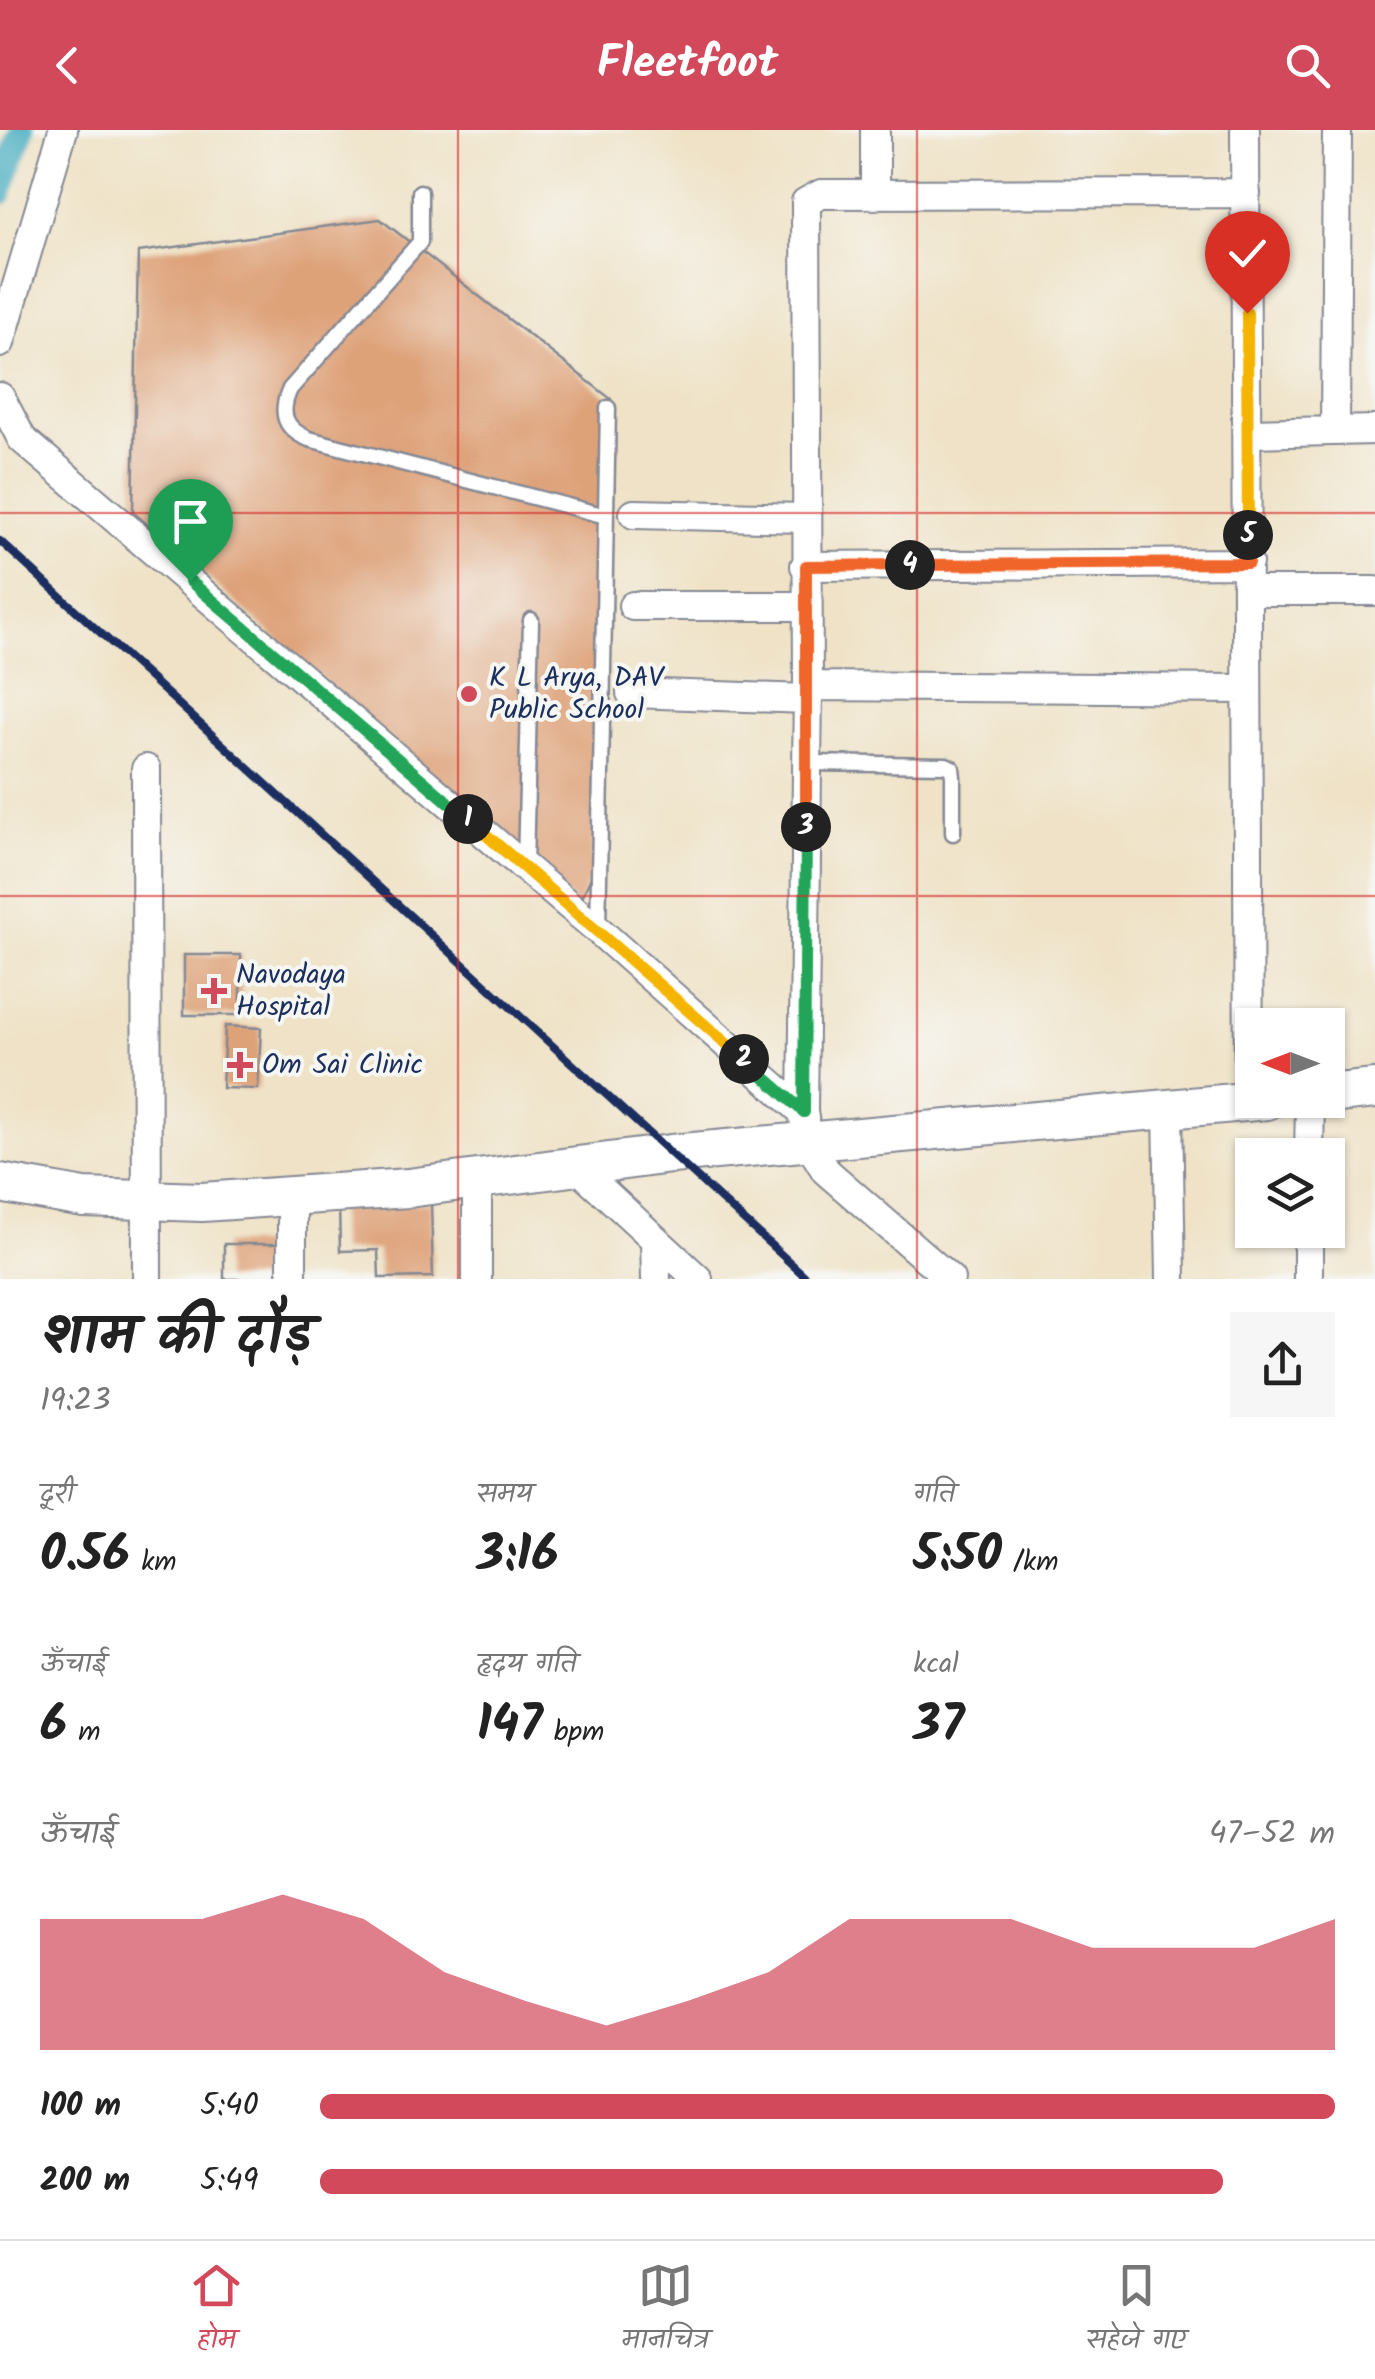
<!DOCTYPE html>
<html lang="hi">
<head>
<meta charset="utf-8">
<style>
  :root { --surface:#fff; --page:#f6f6f6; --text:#222; --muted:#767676; --line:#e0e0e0; --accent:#d1495b }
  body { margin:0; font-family:Kalam,"Playpen Sans Deva",sans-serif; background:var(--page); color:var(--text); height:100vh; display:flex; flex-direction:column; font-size:38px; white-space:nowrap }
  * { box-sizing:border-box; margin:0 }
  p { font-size:32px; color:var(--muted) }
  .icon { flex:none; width:55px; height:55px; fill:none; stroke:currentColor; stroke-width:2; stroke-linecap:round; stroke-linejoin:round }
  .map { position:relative; height:1149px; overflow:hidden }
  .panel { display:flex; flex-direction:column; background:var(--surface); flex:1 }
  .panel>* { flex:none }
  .needle { width:65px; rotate:270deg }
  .fabs { position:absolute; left:1235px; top:878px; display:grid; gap:20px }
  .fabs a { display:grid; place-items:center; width:110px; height:110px; border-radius:0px; background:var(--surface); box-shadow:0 2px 8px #0004; font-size:50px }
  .pin { position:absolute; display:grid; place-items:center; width:85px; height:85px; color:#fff; margin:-102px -42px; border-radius:50% 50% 50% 0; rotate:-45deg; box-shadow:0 0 10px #0007 }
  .pin .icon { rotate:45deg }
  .km { position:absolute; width:50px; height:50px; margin:-25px; border-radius:50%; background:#222; color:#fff; font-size:28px; line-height:50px; text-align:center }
  .round { display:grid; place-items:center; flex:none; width:105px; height:105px; border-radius:0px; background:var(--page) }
  .headline { display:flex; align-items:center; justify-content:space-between; height:170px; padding:0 40px }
  h1 { font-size:55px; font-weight:600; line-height:75px }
  .metrics { display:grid; grid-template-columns:repeat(3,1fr); gap:15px; height:170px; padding:10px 40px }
  .metrics div { display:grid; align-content:center }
  .metrics b { font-size:50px; font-weight:600 }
  .metrics small { font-size:28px; font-weight:400 }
  .metrics p { font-size:28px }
  .chart { height:280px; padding:20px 40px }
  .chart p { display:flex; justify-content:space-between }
  .chart svg { width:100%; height:180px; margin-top:10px; fill:var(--accent); opacity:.7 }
  ul { padding:0 40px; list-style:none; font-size:32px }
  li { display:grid; grid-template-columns:160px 120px 1fr; align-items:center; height:75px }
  li i { height:25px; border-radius:12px; background:var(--accent) }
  header { display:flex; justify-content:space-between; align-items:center; height:130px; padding:0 40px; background:var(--accent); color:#fff; font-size:45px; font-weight:600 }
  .menu { display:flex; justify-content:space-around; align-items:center; height:140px; border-top:2px solid var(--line); background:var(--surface); font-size:28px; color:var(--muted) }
  .menu a { display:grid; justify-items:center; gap:5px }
  .menu .selected { color:var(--accent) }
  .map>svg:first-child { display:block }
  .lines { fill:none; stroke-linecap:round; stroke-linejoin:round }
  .canal { stroke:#3faabf; stroke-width:25 }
  .building { fill:#dea279 }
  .lane-casing { stroke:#858892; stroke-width:19 }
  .street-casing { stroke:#858892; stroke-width:32 }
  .secondary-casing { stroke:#858892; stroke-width:42 }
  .lane { stroke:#fff; stroke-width:14 }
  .street { stroke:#fff; stroke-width:28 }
  .secondary { stroke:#fff; stroke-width:38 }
  .rail { stroke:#1b2f5e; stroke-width:8 }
  .split-1-casing { stroke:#fff; stroke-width:20 }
  .split-2-casing { stroke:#fff; stroke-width:20 }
  .split-3-casing { stroke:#fff; stroke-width:20 }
  .split-4-casing { stroke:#fff; stroke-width:20 }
  .split-5-casing { stroke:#fff; stroke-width:20 }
  .split-6-casing { stroke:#fff; stroke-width:20 }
  .split-1 { stroke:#22a559; stroke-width:12 }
  .split-2 { stroke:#f5b400; stroke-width:12 }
  .split-3 { stroke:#22a559; stroke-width:12 }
  .split-4 { stroke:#f0652b; stroke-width:12 }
  .split-5 { stroke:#f0652b; stroke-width:12 }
  .split-6 { stroke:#f5b400; stroke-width:12 }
  .grid { fill:none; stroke:#d62828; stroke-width:2.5; stroke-opacity:0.55 }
  .poi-dot { fill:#d1495b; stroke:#f6f6f2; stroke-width:4 }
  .labels { text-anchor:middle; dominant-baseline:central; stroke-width:8; stroke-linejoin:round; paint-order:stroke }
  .poi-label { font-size:28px; fill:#1b2f5e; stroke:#f6f6f2; text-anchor:start }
</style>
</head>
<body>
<header><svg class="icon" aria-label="back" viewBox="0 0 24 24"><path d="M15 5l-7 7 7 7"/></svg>Fleetfoot<svg class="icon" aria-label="search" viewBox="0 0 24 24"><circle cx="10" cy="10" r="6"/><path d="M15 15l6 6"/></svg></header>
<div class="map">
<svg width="1375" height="1149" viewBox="0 0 1375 1149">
  <rect width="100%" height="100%" fill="#f6f6f2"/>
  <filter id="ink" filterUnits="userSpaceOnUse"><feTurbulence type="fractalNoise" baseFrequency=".01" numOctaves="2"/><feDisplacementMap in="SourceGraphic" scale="20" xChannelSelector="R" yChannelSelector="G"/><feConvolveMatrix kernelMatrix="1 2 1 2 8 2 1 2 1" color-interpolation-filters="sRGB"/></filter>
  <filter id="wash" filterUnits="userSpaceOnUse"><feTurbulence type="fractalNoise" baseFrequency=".0048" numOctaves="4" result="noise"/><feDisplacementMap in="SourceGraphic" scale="40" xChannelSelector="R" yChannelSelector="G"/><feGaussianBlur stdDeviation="2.25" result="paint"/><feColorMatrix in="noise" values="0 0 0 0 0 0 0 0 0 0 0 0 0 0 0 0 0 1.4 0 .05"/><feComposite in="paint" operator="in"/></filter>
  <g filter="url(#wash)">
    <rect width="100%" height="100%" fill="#efe2c6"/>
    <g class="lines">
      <path class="canal" d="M0 63 22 0"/>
    </g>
    <g id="blocks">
      <path class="building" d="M380 89 611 269 592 745 578 776 133 382 138 122Z
        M184 825H241V885H184Z
        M225 896 261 898 258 959 222 958Z
        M431 1073 433 1147 379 1148 378 1120 340 1121 339 1075Z
        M224 1114H285V1149H224Z"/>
    </g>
  </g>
  <g filter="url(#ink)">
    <use href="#blocks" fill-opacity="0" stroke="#858892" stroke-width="2.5"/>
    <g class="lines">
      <g class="lane-casing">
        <path id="lane" d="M420 62V112L290 259C279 283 284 299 309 309L606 386
          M807 633 946 635 952 638 953 647V703
          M525 737 531 490
          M598 800 608 278"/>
      </g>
      <g class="street-casing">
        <path id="street" d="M875 0V65
          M1245 0 1249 972
          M0 213 63 0
          M0 267 22 309 598 800 803 982
          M1335 301 1337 0
          M1248 303 1375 300
          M634 384 805 388
          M805 436 1248 433
          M1248 461H1375
          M633 476H806
          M808 556 1246 559
          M631 563 807 569
          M146 639 147 1149
          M1168 979 1171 1149
          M1309 1025 1310 970
          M576 1036 698 1149
          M655 1109 656 1149
          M292 1149V1066
          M477 1149V1051
          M950 1149 826 1041 808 1012 803 982 808 556 806 72 821 64 1246 63
          M1308 1149V1100"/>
      </g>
      <g class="secondary-casing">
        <path id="secondary" d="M1328 964 1375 959
          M0 1053 84 1068 202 1072 408 1058 671 1024 1267 970"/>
      </g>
      <use href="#lane" class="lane"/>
      <use href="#street" class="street"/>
      <use href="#secondary" class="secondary"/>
      <path class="rail" d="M0 411 808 1149"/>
    </g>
  </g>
  <g class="lines" filter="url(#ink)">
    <g class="split-1-casing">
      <path id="split-1" d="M190 451 468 689"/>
    </g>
    <g class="split-2-casing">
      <path id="split-2" d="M468 689 744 929"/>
    </g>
    <g class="split-3-casing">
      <path id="split-3" d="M744 929 804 982 806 697"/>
    </g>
    <g class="split-4-casing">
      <path id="split-4" d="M806 697V436L910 435"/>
    </g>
    <g class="split-5-casing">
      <path id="split-5" d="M910 435 1248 433V405"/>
    </g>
    <g class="split-6-casing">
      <path id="split-6" d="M1247 183 1248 405"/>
    </g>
    <use href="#split-1" class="split-1"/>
    <use href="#split-2" class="split-2"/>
    <use href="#split-3" class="split-3"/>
    <use href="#split-4" class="split-4"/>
    <use href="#split-5" class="split-5"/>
    <use href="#split-6" class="split-6"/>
  </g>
  <path class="grid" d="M458 0V1149M917 0V1149M0 383H1375M0 766H1375"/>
  <g class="poi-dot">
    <circle cx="469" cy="564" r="10"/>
    <path d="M209 846h10v10h10v10h-10v10h-10v-10h-10v-10h10z"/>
    <path d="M235 920h10v10h10v10h-10v10h-10v-10h-10v-10h10z"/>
  </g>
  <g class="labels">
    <g class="poi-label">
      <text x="489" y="548">K L Arya, DAV<tspan x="489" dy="32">Public School</tspan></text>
      <text x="236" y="845">Navodaya<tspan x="236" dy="32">Hospital</tspan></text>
      <text x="262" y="935">Om Sai Clinic</text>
    </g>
  </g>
</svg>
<div class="fabs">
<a><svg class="needle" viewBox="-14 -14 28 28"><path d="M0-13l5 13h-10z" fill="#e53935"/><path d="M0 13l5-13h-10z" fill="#767676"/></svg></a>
<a><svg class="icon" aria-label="layers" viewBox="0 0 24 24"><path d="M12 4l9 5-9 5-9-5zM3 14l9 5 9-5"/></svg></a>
</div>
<div class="pin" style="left:190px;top:451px;background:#1e9e55"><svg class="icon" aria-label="arrive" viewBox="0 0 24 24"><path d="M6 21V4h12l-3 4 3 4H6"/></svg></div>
<div class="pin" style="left:1247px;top:183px;background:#d93025"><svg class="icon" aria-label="check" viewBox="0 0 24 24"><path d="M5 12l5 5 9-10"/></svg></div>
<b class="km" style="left:468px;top:689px">1</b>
<b class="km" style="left:744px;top:929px">2</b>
<b class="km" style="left:806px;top:697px">3</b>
<b class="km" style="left:910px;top:435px">4</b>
<b class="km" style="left:1248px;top:405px">5</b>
</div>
<section class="panel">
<div class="headline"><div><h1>शाम की दौड़</h1><p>19:23</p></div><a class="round"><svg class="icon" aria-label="share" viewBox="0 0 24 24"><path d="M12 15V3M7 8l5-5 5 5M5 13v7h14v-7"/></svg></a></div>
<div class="metrics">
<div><p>दूरी</p><b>0.56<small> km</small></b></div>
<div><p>समय</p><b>3:16</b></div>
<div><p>गति</p><b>5:50<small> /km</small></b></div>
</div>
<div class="metrics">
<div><p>ऊँचाई</p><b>6<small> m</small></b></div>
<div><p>हृदय गति</p><b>147<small> bpm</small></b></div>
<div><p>kcal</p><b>37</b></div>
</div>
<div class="chart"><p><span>ऊँचाई</span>47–52 m</p>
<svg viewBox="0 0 160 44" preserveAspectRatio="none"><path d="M0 44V12L10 12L20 12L30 6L40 12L50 25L60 32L70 38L80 32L90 25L100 12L110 12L120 12L130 19L140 19L150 19L160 12V44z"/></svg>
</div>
<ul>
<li><b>100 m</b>5:40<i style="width:100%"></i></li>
<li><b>200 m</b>5:49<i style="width:89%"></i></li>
</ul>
</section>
<nav class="menu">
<a class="selected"><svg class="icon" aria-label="home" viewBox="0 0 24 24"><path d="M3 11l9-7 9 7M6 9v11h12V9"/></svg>होम</a>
<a><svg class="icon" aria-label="map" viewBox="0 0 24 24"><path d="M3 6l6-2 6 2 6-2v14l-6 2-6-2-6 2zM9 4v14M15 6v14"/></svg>मानचित्र</a>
<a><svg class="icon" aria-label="saved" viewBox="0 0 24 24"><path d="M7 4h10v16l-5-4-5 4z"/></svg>सहेजे गए</a>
</nav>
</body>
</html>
